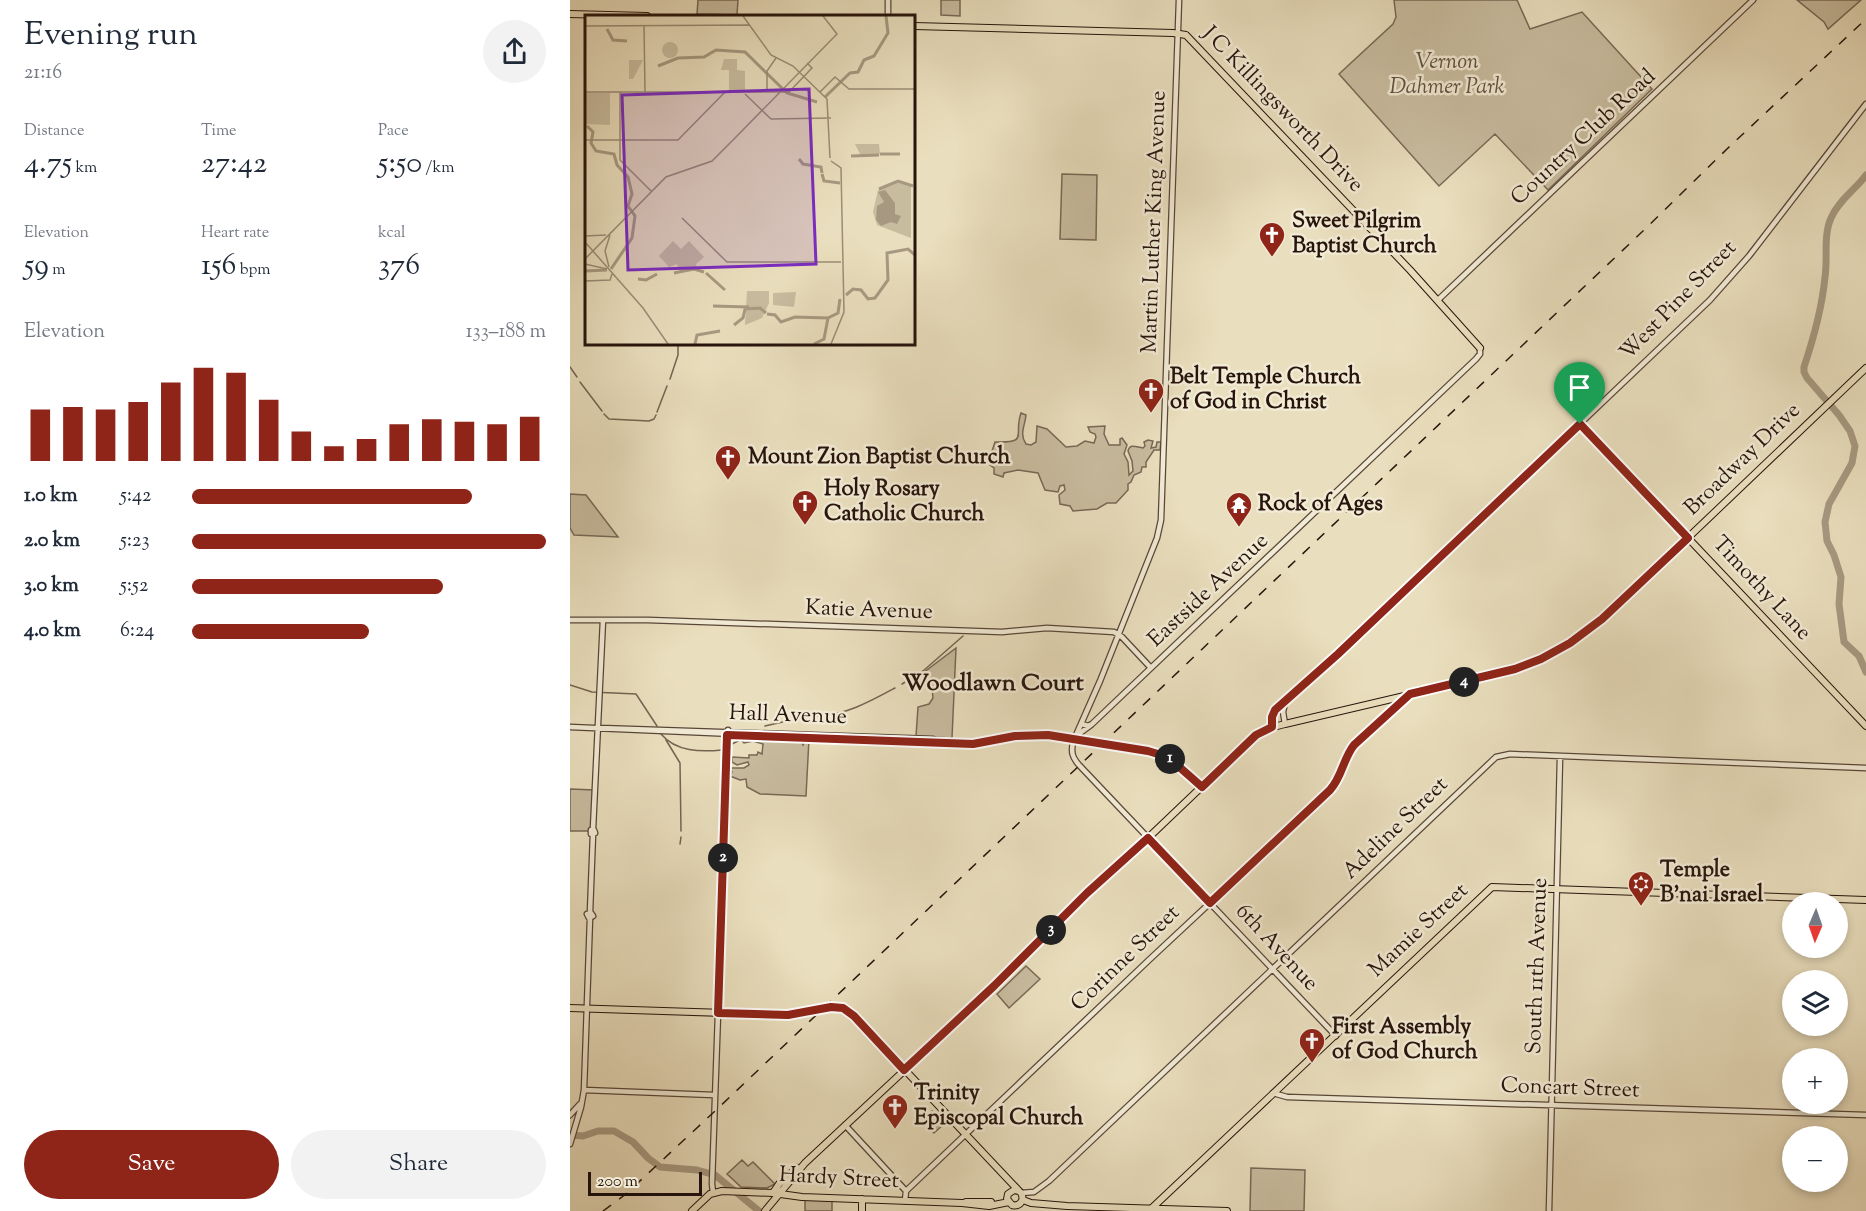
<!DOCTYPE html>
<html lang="en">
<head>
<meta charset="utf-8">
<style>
  :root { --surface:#fff; --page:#f2f2f3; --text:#1f2937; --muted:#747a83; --accent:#8f2418 }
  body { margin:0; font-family:"Sorts Mill Goudy",serif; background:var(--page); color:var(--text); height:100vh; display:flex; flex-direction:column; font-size:22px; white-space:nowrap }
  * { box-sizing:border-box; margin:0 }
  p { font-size:20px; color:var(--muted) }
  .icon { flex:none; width:33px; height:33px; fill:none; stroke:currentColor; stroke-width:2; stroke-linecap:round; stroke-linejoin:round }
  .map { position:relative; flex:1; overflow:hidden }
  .panel { display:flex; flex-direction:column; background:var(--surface); width:570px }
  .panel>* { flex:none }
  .needle { width:39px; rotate:182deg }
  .tools { position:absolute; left:1212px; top:892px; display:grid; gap:12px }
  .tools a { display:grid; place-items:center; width:66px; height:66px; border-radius:50%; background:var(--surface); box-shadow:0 3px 9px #0003; font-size:30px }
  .scale { position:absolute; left:18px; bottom:15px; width:114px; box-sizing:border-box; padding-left:6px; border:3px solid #27140c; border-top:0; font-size:16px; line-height:21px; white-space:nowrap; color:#27140c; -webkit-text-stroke:4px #f1ead4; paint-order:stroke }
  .pin { position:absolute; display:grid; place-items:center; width:51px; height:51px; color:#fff; margin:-62px -26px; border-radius:50% 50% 50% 0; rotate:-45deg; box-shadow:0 0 6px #0007 }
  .pin .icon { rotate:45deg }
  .km { position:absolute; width:30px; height:30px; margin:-15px; border-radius:50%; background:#222; color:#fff; font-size:16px; line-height:30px; text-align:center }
  .round { display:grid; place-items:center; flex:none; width:63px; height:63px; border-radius:32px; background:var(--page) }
  .head { display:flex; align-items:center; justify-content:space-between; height:102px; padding:0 24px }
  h1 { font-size:33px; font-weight:600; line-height:45px }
  .figures { display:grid; grid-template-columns:repeat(3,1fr); gap:9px; height:102px; padding:6px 24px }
  .figures div { display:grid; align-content:center }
  .figures b { font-size:30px; font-weight:600 }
  .figures small { font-size:16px; font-weight:400 }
  .figures p { font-size:16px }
  .chart { height:168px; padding:12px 24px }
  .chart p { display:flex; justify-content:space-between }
  .chart svg { width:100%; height:108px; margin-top:6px; stroke:var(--accent); stroke-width:6 }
  .cta { display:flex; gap:12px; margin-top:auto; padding:12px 24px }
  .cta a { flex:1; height:69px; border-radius:36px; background:var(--accent); color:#fff; font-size:24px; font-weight:600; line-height:69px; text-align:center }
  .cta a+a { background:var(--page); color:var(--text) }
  ul { padding:0 24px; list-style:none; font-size:20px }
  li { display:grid; grid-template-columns:96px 72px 1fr; align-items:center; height:45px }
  li i { height:15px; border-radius:8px; background:var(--accent) }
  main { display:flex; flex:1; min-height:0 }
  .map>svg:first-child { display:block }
  .green { fill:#c8bc9f; stroke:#786856; stroke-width:1.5 }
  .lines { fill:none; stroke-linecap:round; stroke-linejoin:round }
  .stream { stroke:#746452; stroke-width:1.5 }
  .river { stroke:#a79981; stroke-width:7 }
  .minor-casing { stroke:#584638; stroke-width:7 }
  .major-casing { stroke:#27140c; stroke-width:8 }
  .minor { stroke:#f1ead4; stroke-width:4.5 }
  .major { stroke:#e9debd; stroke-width:6 }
  .rail { stroke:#27140c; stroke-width:1.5; stroke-dasharray:10 10; stroke-linecap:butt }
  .minor-bridge-casing { stroke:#584638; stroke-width:7; stroke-linecap:butt }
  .minor-bridge { stroke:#f1ead4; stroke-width:4.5 }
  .route-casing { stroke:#fff; stroke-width:12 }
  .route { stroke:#8f2418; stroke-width:8 }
  .labels { text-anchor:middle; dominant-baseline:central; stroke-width:5; stroke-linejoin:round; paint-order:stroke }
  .park-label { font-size:22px; font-style:italic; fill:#5f4f3f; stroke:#f1ead4 }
  .street-label { font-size:22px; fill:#27140c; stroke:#f1ead4 }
  .poi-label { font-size:22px; font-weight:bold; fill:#27140c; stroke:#f1ead4; text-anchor:start }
  .neighbourhood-label { font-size:24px; font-weight:bold; fill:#27140c; stroke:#f1ead4 }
  .inset-river { fill:none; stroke:#a79981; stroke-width:3 }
  .inset-road { fill:none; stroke:#9b8d76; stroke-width:1.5 }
  .view { fill:#7b2cbf; fill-opacity:0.15; stroke:#7b2cbf; stroke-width:3 }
  .inset-edge { fill:none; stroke:#27140c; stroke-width:3 }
</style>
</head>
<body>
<main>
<section class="panel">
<div class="head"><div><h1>Evening run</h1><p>21:16</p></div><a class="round"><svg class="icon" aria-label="share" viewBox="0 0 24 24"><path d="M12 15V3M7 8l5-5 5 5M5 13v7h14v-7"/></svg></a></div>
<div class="figures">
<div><p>Distance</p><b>4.75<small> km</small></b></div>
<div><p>Time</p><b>27:42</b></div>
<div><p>Pace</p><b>5:50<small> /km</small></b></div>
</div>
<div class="figures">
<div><p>Elevation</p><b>59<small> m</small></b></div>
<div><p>Heart rate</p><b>156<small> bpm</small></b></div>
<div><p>kcal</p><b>376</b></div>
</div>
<div class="chart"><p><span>Elevation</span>133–188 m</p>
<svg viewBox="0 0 160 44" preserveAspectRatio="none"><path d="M5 44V23M15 44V22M25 44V23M35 44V20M45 44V12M55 44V6M65 44V8M75 44V19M85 44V32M95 44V38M105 44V35M115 44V29M125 44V27M135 44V28M145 44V29M155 44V26"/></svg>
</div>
<ul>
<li><b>1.0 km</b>5:42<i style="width:79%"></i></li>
<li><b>2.0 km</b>5:23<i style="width:100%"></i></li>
<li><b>3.0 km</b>5:52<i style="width:71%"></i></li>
<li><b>4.0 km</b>6:24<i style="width:50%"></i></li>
</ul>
<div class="cta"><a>Save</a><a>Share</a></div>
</section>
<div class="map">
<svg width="1296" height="1211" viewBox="0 0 1296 1211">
  <rect width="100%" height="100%" fill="#e9debd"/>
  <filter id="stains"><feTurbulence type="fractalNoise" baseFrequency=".00333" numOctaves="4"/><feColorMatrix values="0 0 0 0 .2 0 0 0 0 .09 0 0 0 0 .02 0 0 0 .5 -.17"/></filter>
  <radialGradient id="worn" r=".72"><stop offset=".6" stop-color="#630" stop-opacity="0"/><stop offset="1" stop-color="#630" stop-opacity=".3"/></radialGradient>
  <path class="green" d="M128 0H168L167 15 127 14Z
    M371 0H390V16L371 15Z
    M824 0H947L960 29 1012 12 1082 89 978 190 925 134 869 186 769 74 823 24 826 17Z
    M1227 0H1291L1258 29 1254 22Z
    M492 174 527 175 526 240 490 239Z
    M451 413 456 415C455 426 449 434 456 444L461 445 466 442 467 426 477 429 496 447 507 446 515 441 524 443 526 437 525 434 520 432 518 427 535 426 534 434 539 445H550V439L552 438 557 445 554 454 558 462 559 475 563 471 562 461 558 451C560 443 566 447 573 448L575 446 574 442 578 440 583 441 581 448 586 447 587 442H591L590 450H584L576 462V467H572L571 472 564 475 561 482 558 484V490L546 503H537L527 509 503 511 500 506 490 504 489 495 495 490 494 485 490 486 488 492 475 490 468 473 448 470 434 473 433 477 424 474V468L420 465V457L425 442C460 443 443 435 451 413Z
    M0 494 16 495 48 537 4 535 0 528Z
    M386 648 382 738 346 736 348 707 359 704 363 698 362 688 353 673Z
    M180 736 225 738 227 740 229 738 233 745 235 740 239 739 236 796 190 794 177 787 176 779 170 780 160 776 162 772 160 768H174L179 765 178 762 167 765 162 762V757L179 758V755H187L188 752 192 754 193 744 183 741 174 743 172 741Z
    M0 789 24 790 23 829 20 831H0Z
    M456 966 470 979 439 1008 427 994Z
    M362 1111 374 1124 364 1133 353 1120Z
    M172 1160 178 1166 183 1162 205 1184 197 1188 171 1187 157 1174Z
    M681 1168 735 1170 734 1211H680Z
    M235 1198H262V1211H235Z"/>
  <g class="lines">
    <path class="stream" d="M0 367 7 377
      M100 379 108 355V344
      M10 382 32 411
      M87 412 97 386
      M34 414 39 419 79 421 84 419 86 415
      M352 673 363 690
      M332 684 353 671 393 636
      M0 685 22 692 66 694 87 726
      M247 716C274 716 301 701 325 688
      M195 726 239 716
      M91 734C106 752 131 752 152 750
      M96 740 110 763 111 831
      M162 744 176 737
      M110 844 111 837"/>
    <path class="river" d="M1296 175C1285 190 1269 200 1261 218 1253 236 1258 258 1255 277 1252 309 1244 337 1234 367V372L1237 378 1269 415 1280 431 1285 446 1282 463 1259 504 1255 522 1257 541 1264 555 1271 577 1269 604 1274 642 1289 656 1296 672
      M0 1135 13 1136 28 1131H44L63 1142 78 1158 90 1167 127 1170 145 1175 189 1211"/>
    <g class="minor-casing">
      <path id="minor" d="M609 0 591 520 587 538 530 681 503 742C501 752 502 757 509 765L766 1036
        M318 16V0
        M868 300 1183 0
        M1010 424 1118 538
        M0 620H78L432 632 477 628 544 632 552 637 581 668
        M512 724 518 726 522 724 906 359 910 354V348
        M715 724 713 712 715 703
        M0 727 403 744 445 736 463 735
        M702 727V717L705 710 768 654 1140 300 1179 256 1296 104
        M30 728 363 739
        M506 736 521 725
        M550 748 578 751 598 757 632 787
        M23 829 33 620
        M21 830H24L25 833 21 834Z
        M20 912 23 834
        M21 913 23 916 19 918 17 914Z
        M14 1090 144 1095
        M703 1093 717 1097 1296 1115
        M0 1115 10 1104
        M275 1125 336 1191 335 1201
        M0 1144 11 1107 14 1090 20 918
        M336 1191 580 959 761 790C772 777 773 759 784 745L838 696
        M143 1192 142 1184 158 730
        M451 1193 464 1192 479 1181 926 757 940 754 1296 768
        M979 1211 990 757"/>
    </g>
    <g class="major-casing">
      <path id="major" d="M0 14 77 16
        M344 26 603 33 616 35 840 270 910 348
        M1118 538 1296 726
        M0 1008 214 1015 266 1007 276 1009 284 1016 451 1193C455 1200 450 1207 442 1205L437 1199 438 1194 444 1190 449 1191
        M203 1193 209 1184 227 1168
        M453 1200 461 1203 497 1206 657 1211
        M396 1202H421
        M582 1208 922 887 1296 900
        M122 1211 140 1194 152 1191 203 1193 232 1197 392 1203 419 1206 439 1202
        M195 1211 235 1163 396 1013 517 893 578 838 686 735 696 729 715 724 924 675 959 664 986 651 1009 637 1061 592 1296 368
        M292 1211V1199"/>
    </g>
    <use href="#minor" class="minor"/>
    <use href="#major" class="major"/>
    <path class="rail" d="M33 1211 56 1194 144 1112 1073 231 1158 148 1296 19"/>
    <g class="minor-bridge-casing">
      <path id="minor-bridge" d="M463 735 497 737 550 748"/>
    </g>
    <use href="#minor-bridge" class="minor-bridge"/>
  </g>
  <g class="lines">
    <g class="route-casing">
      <path id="route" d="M1010 424 1118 538 1032 619 1000 643 971 659 945 669 840 694 784 745C773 759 772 777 760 790L640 903 578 838 517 893 424 986 334 1070 284 1016 273 1008 261 1007 218 1015 148 1013 157 735 403 744 445 736 478 735 578 751 598 757 632 787 686 735 702 727V717L705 710 768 654Z"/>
    </g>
    <use href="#route" class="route"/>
  </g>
  <defs>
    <g id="church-pin" transform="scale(1.35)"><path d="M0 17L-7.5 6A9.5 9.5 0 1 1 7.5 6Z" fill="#8f2418" stroke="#f1ead4"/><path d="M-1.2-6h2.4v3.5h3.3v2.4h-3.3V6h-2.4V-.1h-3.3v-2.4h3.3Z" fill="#fff"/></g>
    <g id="temple-pin" transform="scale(1.35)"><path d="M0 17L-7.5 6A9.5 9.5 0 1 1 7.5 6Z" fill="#8f2418" stroke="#f1ead4"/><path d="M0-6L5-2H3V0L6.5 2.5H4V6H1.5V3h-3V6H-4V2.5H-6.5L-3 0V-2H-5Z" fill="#fff"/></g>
    <g id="synagogue-pin" transform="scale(1.35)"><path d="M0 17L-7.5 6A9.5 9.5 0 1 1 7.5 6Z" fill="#8f2418" stroke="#f1ead4"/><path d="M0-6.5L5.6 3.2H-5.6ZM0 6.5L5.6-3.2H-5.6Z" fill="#fff"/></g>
  </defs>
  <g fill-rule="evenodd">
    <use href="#church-pin" x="702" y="235"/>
    <use href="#church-pin" x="581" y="391"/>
    <use href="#church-pin" x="158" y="458"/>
    <use href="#church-pin" x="235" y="503"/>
    <use href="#temple-pin" x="669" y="505"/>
    <use href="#synagogue-pin" x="1071" y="884"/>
    <use href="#church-pin" x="742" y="1041"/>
    <use href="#church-pin" x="325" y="1107"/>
  </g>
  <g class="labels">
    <g class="park-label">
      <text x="877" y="63">Vernon<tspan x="877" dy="25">Dahmer Park</tspan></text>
    </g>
    <g class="street-label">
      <text transform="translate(712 110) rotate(46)">J C Killingsworth Drive</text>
      <text transform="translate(1014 138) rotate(-43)">Country Club Road</text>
      <text transform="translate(585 222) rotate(-88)">Martin Luther King Avenue</text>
      <text transform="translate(1109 301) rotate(-46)">West Pine Street</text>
      <text transform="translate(1173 460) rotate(-44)">Broadway Drive</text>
      <text transform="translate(1191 589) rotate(47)">Timothy Lane</text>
      <text transform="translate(639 591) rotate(-43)">Eastside Avenue</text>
      <text transform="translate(299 611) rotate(2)">Katie Avenue</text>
      <text transform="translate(218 716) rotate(2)">Hall Avenue</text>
      <text transform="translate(826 829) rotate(-44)">Adeline Street</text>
      <text transform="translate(849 931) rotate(-43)">Mamie Street</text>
      <text transform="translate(706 948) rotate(47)">6th Avenue</text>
      <text transform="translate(556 959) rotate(-44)">Corinne Street</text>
      <text transform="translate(968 966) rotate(-88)">South 11th Avenue</text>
      <text transform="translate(1000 1089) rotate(2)">Concart Street</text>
      <text transform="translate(269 1179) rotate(3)">Hardy Street</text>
    </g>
    <g class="poi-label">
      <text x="722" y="222">Sweet Pilgrim<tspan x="722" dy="25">Baptist Church</tspan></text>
      <text x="600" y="378">Belt Temple Church<tspan x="600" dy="25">of God in Christ</tspan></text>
      <text x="178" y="458">Mount Zion Baptist Church</text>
      <text x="254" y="490">Holy Rosary<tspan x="254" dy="25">Catholic Church</tspan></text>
      <text x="688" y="505">Rock of Ages</text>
      <text x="1090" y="871">Temple<tspan x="1090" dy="25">B'nai Israel</tspan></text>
      <text x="762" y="1028">First Assembly<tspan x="762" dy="25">of God Church</tspan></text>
      <text x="344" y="1094">Trinity<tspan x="344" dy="25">Episcopal Church</tspan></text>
    </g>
    <g class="neighbourhood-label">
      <text x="423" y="684">Woodlawn Court</text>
    </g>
  </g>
  <g transform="translate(15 15)">
    <rect width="330" height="330" fill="#e9debd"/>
    <path d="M77 35a8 8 0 1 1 16 0a8 8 0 1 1-16 0ZM139 44H152V55L160 56V76H144V55H136ZM44 45H58L48 64H44ZM0 78H25V110L0 109ZM270 129H294L295 139 276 141ZM314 166 326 171V223L292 210 288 197 293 175ZM88 226 96 234 104 226 119 242 111 249 112 255 95 257 92 249 84 252 74 241ZM162 276H184V288L177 303 160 310ZM211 277 209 292 188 290V278Z" fill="#c8bc9f"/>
    <path d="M300 175 310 188V199L316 201 312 209 306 207 296 211 291 205 292 191 299 187 293 177Z" fill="#a79981"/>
    <path class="inset-river" d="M22 14 28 25 42 26M73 51 93 43 119 42 131 35 160 37 202 78 232 87M240 82 265 58 273 57 279 45 289 41 303 18 301 1M2 111 8 117 6 128 11 136 29 139 32 150 43 162 47 179 43 191 50 201 47 223 26 254M295 139H315M266 141 294 140M214 144 218 149 236 152 237 158M237 159 239 166 255 168M294 174 313 166 328 171M0 256 22 255M89 258 109 254 119 257M121 258 140 275M53 264 61 265 72 259M261 280 268 274 276 275 283 284 290 283 303 265 302 238 323 234 330 240M128 291 164 292M182 299 190 300 196 307 210 302 243 303M149 310 158 303 160 294 175 293 181 298M110 329 112 320 135 316M229 329 239 324 243 303 253 298 255 284"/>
    <path class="inset-road" d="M158 1 186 40 208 51 242 84 245 143M59 10 60 77M0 11 165 10M0 77H160M35 77V145L66 176M161 77H204L227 53 222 48M182 77V56L191 43M235 77 250 62 264 74H330M160 79 186 104 246 103M0 125H93L140 77M97 203 142 247H256M0 221 21 220M0 227 58 293 83 329M0 244 81 162 127 146 151 122 252 19 238 1M0 249 22 254M24 252 20 236 25 220M0 266 25 265 27 259M246 329 259 297 256 153 246 146"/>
    <path class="view" d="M224 74 231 249 43 255 37 80Z"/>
    <rect width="330" height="330" class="inset-edge"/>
  </g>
  <rect width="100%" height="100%" filter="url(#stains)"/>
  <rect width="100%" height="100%" fill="url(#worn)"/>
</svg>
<div class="tools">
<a><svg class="needle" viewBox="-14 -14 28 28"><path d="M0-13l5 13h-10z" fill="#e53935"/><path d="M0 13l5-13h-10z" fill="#747a83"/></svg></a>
<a><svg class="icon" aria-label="layers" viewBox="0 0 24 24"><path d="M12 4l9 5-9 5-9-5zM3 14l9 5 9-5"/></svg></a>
<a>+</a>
<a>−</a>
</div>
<div class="scale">200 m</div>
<div class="pin" style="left:1010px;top:424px;background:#1e9e55"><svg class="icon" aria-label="arrive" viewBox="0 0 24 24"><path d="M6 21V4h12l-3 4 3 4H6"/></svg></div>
<b class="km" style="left:600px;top:759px">1</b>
<b class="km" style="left:153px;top:858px">2</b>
<b class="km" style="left:481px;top:930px">3</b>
<b class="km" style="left:894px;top:682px">4</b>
</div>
</main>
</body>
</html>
